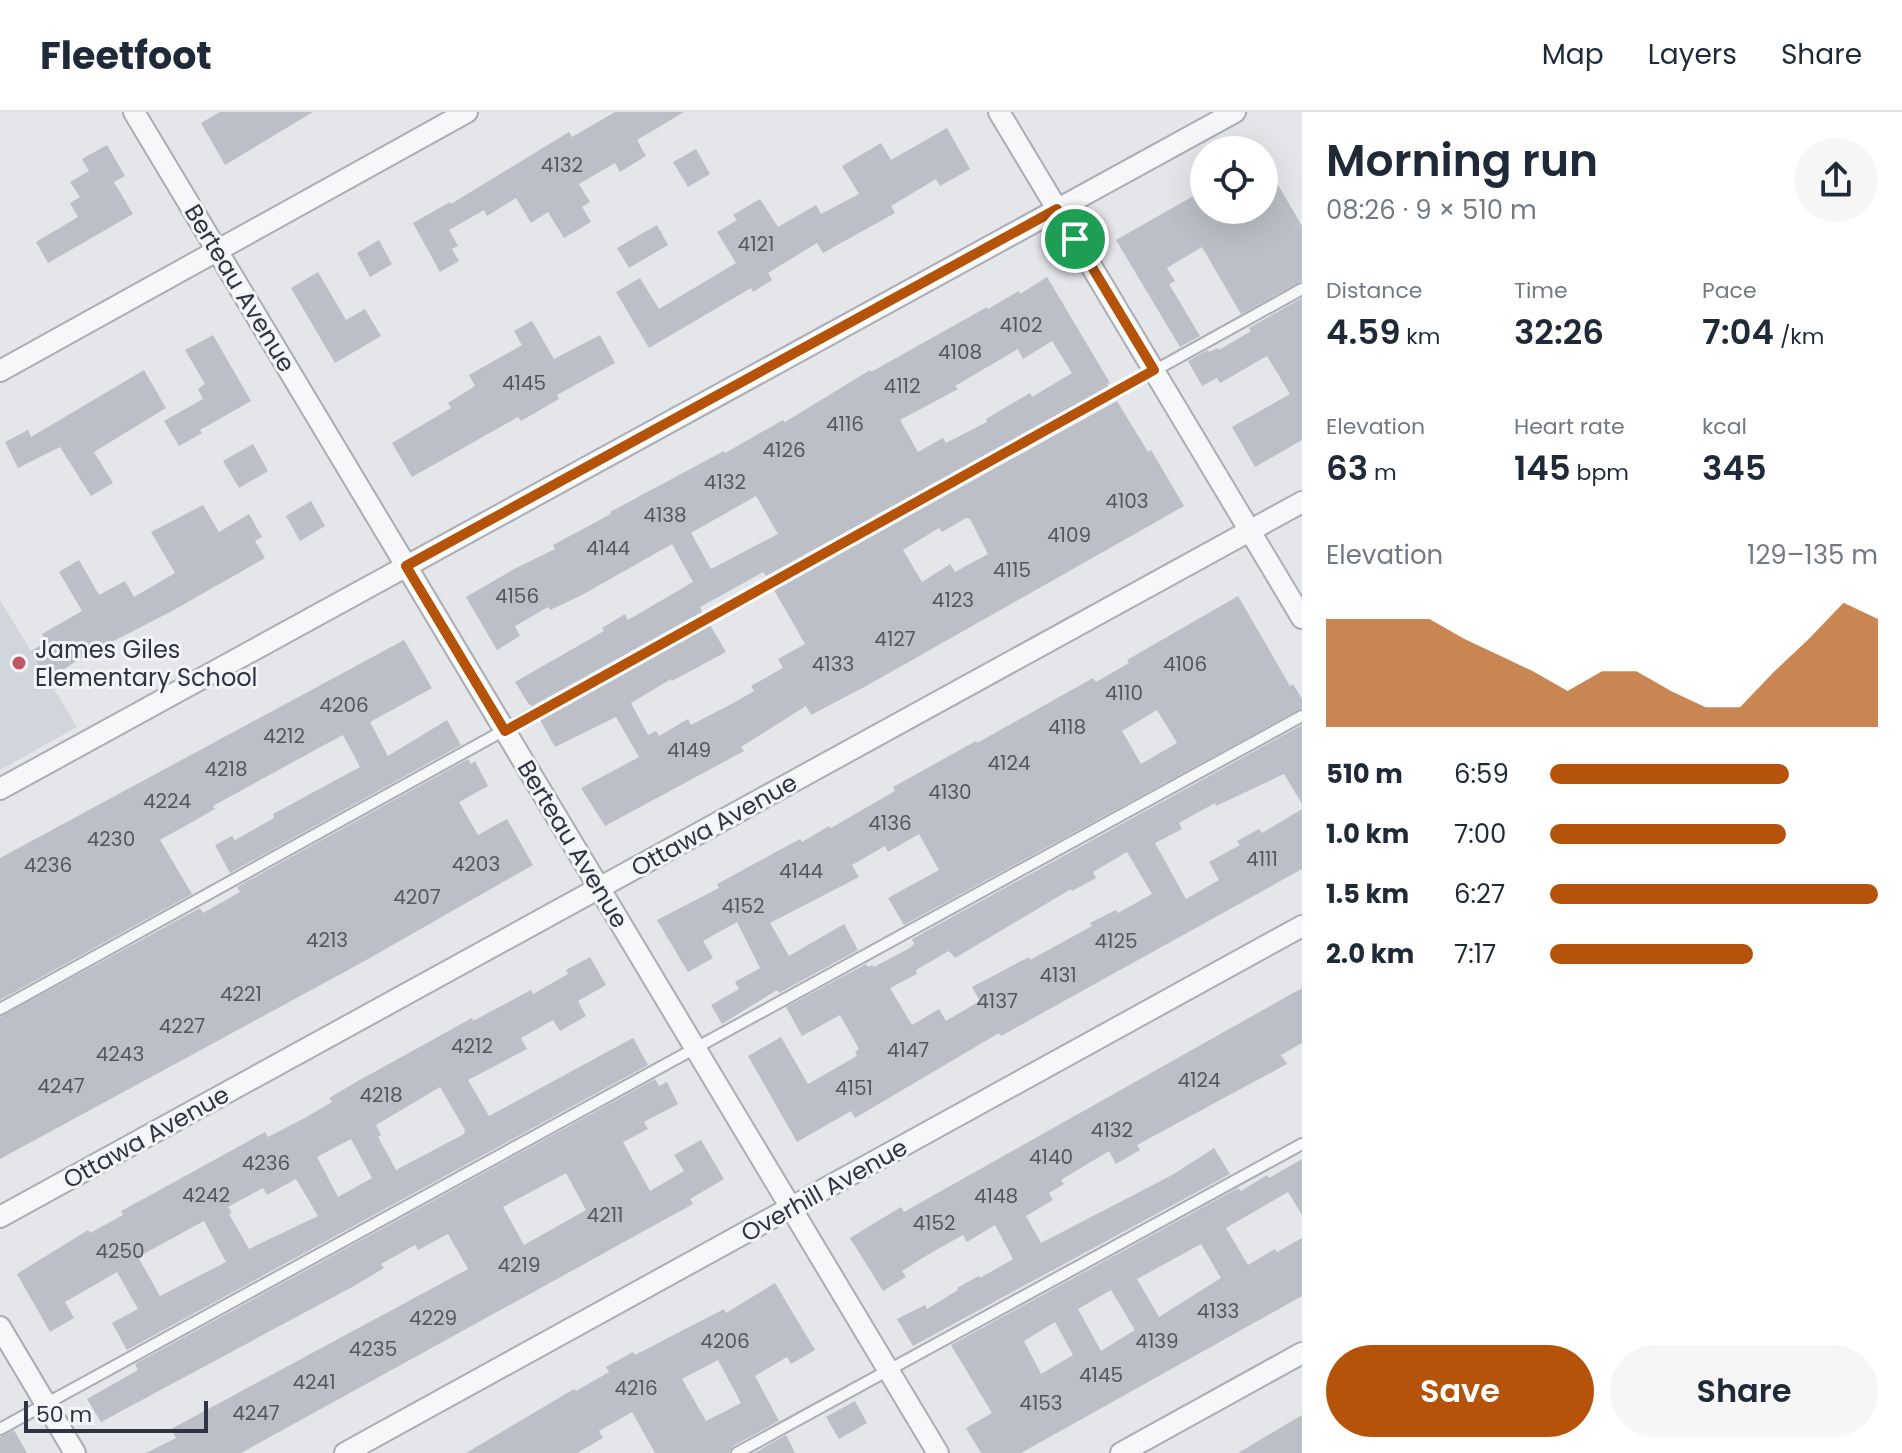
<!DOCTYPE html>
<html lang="en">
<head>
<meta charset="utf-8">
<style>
  :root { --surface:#fff; --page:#f6f6f7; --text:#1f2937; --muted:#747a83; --line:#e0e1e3; --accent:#b45309 }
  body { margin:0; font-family:Poppins,sans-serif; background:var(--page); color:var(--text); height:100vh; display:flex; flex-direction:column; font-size:30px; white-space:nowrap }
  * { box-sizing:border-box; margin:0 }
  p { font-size:26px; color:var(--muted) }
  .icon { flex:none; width:44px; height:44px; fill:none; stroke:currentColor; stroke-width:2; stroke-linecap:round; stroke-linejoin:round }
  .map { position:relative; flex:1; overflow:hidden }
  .panel { display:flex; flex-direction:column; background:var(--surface); width:600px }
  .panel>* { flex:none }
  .buttons { position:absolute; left:1190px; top:24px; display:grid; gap:16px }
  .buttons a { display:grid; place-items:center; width:88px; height:88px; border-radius:50%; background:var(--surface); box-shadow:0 8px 32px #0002; font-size:40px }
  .scale { position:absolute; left:24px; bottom:20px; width:184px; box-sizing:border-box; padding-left:8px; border:4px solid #2e3441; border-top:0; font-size:22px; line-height:28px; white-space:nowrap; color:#2e3441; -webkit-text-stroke:6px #f4f5f8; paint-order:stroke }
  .pin { position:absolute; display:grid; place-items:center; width:68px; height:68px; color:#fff; margin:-34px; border:4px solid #fff; border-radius:50%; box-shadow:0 2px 8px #0007 }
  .round { display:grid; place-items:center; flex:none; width:84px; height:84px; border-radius:42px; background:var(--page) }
  .headline { display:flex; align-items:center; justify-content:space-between; height:136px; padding:0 24px }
  h1 { font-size:44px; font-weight:600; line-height:60px }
  .metrics { display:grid; grid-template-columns:repeat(3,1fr); gap:12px; height:136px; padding:8px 24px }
  .metrics div { display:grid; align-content:center }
  .metrics b { font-size:34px; font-weight:600 }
  .metrics small { font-size:22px; font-weight:400 }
  .metrics p { font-size:22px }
  .chart { height:224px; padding:16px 24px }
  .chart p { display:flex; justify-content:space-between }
  .chart svg { width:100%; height:144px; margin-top:8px; fill:var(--accent); opacity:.7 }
  .button { display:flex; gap:16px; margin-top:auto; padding:16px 24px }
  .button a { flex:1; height:92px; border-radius:48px; background:var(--accent); color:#fff; font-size:32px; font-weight:600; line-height:92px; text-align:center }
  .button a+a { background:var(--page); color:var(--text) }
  ul { padding:0 24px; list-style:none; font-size:26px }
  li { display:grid; grid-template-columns:128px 96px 1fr; align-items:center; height:60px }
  li i { height:20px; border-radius:10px; background:var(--accent) }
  header { display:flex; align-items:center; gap:48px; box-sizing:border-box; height:112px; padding:0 40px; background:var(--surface); border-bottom:2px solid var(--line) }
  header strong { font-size:38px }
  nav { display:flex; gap:44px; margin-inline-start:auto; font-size:28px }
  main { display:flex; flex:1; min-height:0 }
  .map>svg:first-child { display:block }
  .built { fill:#d2d5dc }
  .building { fill:#bcbfc7; fill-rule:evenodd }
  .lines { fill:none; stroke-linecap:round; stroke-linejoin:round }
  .lane-casing { stroke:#aaadb4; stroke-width:14 }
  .street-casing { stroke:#aaadb4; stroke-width:24 }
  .lane { stroke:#f6f7f9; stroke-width:10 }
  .street { stroke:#f6f7f9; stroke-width:20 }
  .route-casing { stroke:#fff; stroke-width:16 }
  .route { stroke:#b45309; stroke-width:10 }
  .poi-dot { fill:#c05964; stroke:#f4f5f8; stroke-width:3 }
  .labels { text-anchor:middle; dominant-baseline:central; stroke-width:6; stroke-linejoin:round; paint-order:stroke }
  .number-label { font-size:20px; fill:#525762 }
  .street-label { font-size:24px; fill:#2e3441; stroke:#f4f5f8 }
  .poi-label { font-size:24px; fill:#2e3441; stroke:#f4f5f8; text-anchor:start }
</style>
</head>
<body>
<header>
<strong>Fleetfoot</strong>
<nav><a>Map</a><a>Layers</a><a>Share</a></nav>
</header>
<main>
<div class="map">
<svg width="1302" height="1341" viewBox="0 0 1302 1341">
  <rect width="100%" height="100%" fill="#e4e6ea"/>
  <path class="built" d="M0 488 77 615 0 658Z"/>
  <path class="building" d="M220 0H313L225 53 201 11Z
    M615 0H684L637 28 646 44 620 60 615 51 579 72 590 90 582 95 591 110 564 126 548 100 531 111 516 86 487 104 484 98 449 118 458 134 452 137 459 149 440 160 413 111 450 90 451 92 569 20 572 25Z
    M947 16 970 57 940 74 936 67 891 94 895 101 823 141 817 131 768 161 772 168 753 180 751 176 649 236 616 180 640 166 659 197 736 151 717 120 737 108 733 103 760 87 778 115 816 93 821 102 859 82 842 54 881 31 891 48Z
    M107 33 125 64 114 70 133 102 48 151 36 130 78 105 70 91 80 85 70 70 89 59 82 47Z
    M696 37 710 62 688 75 673 50Z
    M1264 49 1302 114V169L1241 202 1202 135 1167 156 1175 169 1169 172 1200 224 1180 235 1116 128 1204 78V98H1264Z
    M657 113 668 133 629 156 617 136Z
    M379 128 392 152 370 165 357 141Z
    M318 160 346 208 365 197 381 224 335 251 291 176Z
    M1047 165 1110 271 1107 272 1109 275 766 464 763 460 733 477 700 495 702 500 532 594 528 591 515 570 604 519 602 516 625 502 628 508 693 470 672 432 580 484 550 498 548 495 515 514 520 524 497 538 466 485 516 456 555 437 553 433 611 402 610 400 724 339 725 341 783 308 785 310 870 258 871 260 987 195 988 197 1019 179 1020 182ZM1052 229 1072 261 1032 285 1030 281 986 307 987 310 946 331 943 326 918 340 900 308 958 277 955 274 1018 237 1023 247ZM756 384 778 422 711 457 691 421Z
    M1302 186V328L1255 355 1232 315 1290 282 1267 244 1220 271 1217 266 1202 274 1188 249 1208 238 1209 240 1218 236 1219 238 1251 219 1249 216Z
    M532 209 554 247 600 223 615 251 557 283 559 287 521 309 518 305 412 365 392 331 451 296 448 291 475 274 469 263 522 233 514 219Z
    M213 223 251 289 200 318 202 321 179 334 164 309 203 287 198 277 205 272 185 238Z
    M144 258 166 296 94 340 113 371 91 384 60 335 18 356 5 330 28 318 31 325Z
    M1117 289 1148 340 1151 338 1184 394 868 573 811 603 806 594 741 635 744 639 605 714 581 676 639 645 616 605 555 635 540 608 710 513 726 540 672 569 671 567 631 591 648 623 656 619 659 624 688 607 691 613 737 589 754 579 751 574 783 556 778 547 805 532 774 478ZM966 406 970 407 988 442 955 460 950 452 922 470 903 438 939 416 942 420Z
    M253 332 268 359 239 376 223 349Z
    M311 389 325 414 300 429 286 404Z
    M203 393 219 420 249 402 262 425 255 429 265 446 172 499 86 543 47 568 31 539 46 530 42 522 82 499 59 460 79 448 99 483 125 469 134 485 175 461 151 420Z
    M1238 484 1290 574 1293 572 1302 587V596L904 813 888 786 939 758 919 722 888 740 885 734 852 753 859 765 770 811 789 844 844 812 858 838 779 881 777 878 722 912 711 893 739 877 735 870 760 856 737 810 703 829 713 846 688 860 657 808 719 776 717 772 800 727 802 730 829 714 831 716 895 679 893 675 976 629 977 631 1093 566 1096 570 1129 551 1127 548ZM1157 598 1177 631 1141 652 1122 619Z
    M404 528 432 576 370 610 388 644 447 608 461 633 230 761 215 733 232 724 235 728 274 706 273 702 360 655 343 623 326 632 213 694 215 697 160 728 192 782 0 888V746Z
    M1302 613V692L1284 662 1216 694 1215 691 1179 711 1182 717 1155 731 1186 787 1219 768 1209 750 1240 733 1237 729 1259 717 1262 721 1302 697V757L1001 924 999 921 855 1006 851 999 797 1030 748 944 781 925 808 972 857 944 855 940 859 937 840 903 802 924 786 895 866 852 868 855 872 853 874 855 910 836 914 832 912 827ZM1127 740 1152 782 1118 801 1116 798 1090 811 1092 814 1030 848 1029 845 972 875 980 889 946 909 939 897 912 913 890 876 917 862 916 858 949 839 955 846 1071 777 1072 779 1096 766 1093 760Z
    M468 647 471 652 475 649 488 674 459 690 478 723 507 707 533 753 361 851 0 1047V905L200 796 203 801 240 780 237 775Z
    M590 845 606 873 578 889 586 904 560 919 553 908 521 926 527 937 468 968 489 1004 633 926 648 953 127 1238 112 1211 138 1197 117 1160 65 1190 74 1206 50 1220 17 1162 88 1118 90 1121 123 1103 121 1099 147 1085 265 1020 268 1025 303 1007 332 990 329 986 358 969 472 906 473 909 531 878 533 882 568 862 566 858ZM440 975 465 1018 464 1022 396 1058 378 1025 381 1023 376 1013ZM351 1027 372 1066 338 1085 317 1045ZM296 1067 318 1104 249 1137 229 1102 232 1101 228 1095 263 1076 267 1083ZM204 1109 226 1150 160 1184 138 1145Z
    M1302 876V931L1281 943 1287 952 1137 1033 1140 1038 1116 1052 1109 1039 1061 1068 1064 1072 1049 1081 1053 1088 1026 1104 1041 1131 1174 1062 1214 1036 1230 1062 913 1234 897 1207 925 1193 927 1197 958 1178 957 1176 979 1164 980 1166 1013 1147 995 1113 967 1130 963 1123 929 1142 902 1159 906 1165 883 1179 850 1126 901 1095 904 1100Z
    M655 967 659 974 667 970 678 992 644 1010 648 1017 623 1030 650 1079 684 1059 674 1043 701 1028 724 1067 690 1087 693 1092 241 1341H146L176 1326 171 1317 468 1157 448 1122 418 1138 415 1133 381 1152 384 1156 354 1174 101 1310 87 1287 138 1258 135 1252ZM566 1061 586 1098 524 1133 503 1095Z
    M1302 1047V1103L1288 1080 1226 1116 1248 1153 1275 1137 1277 1140 1302 1126V1184L1021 1341H981L966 1316 992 1301 951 1233 1238 1076 1241 1079 1267 1063 1269 1066ZM1201 1132 1221 1166 1159 1205 1137 1167ZM1111 1178 1135 1218 1101 1239 1078 1197ZM1055 1210 1073 1243 1041 1262 1024 1229Z
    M775 1171 815 1238 791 1252 787 1245 755 1264 779 1309 733 1334 729 1341H655L632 1300 599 1319 603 1326 577 1341H466L574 1277 576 1279 609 1260 606 1255 633 1240 635 1243 724 1197 726 1201ZM718 1248 741 1291 706 1309 682 1267Z
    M855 1289 867 1311 839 1327 826 1305Z
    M1302 1303V1341H1238Z
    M14 1318 27 1341H0V1325Z
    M786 1323 795 1341H754Z"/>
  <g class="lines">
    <g class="lane-casing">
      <path id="lane" d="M0 897 1302 177
        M0 1317 1302 604
        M737 1341 1302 1032"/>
    </g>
    <g class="street-casing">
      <path id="street" d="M134 0 938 1341
        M999 0 1302 506
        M0 259 467 0
        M0 677 1235 0
        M0 1105 1302 390
        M0 1215 75 1341
        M345 1341 1302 814
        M1121 1341 1302 1241"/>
    </g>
    <use href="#lane" class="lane"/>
    <use href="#street" class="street"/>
  </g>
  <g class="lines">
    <g class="route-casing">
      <path id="route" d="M1057 97 1154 258 505 619 406 454Z"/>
    </g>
    <use href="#route" class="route"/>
  </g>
  <circle class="poi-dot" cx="19" cy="551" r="8"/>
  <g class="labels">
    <g class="number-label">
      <text x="562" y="53">4132</text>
      <text x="756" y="132">4121</text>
      <text x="1021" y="213">4102</text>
      <text x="960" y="240">4108</text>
      <text x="524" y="271">4145</text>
      <text x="902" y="274">4112</text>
      <text x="845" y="312">4116</text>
      <text x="784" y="338">4126</text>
      <text x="725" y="370">4132</text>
      <text x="1127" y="389">4103</text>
      <text x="665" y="403">4138</text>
      <text x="1069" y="423">4109</text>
      <text x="608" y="436">4144</text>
      <text x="1012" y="458">4115</text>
      <text x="517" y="484">4156</text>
      <text x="953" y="488">4123</text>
      <text x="895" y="527">4127</text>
      <text x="833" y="552">4133</text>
      <text x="1185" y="552">4106</text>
      <text x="1124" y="581">4110</text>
      <text x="344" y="593">4206</text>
      <text x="1067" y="615">4118</text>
      <text x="284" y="624">4212</text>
      <text x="689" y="638">4149</text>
      <text x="1009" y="651">4124</text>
      <text x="226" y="657">4218</text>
      <text x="950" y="680">4130</text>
      <text x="167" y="689">4224</text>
      <text x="890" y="711">4136</text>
      <text x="111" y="727">4230</text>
      <text x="1262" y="747">4111</text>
      <text x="476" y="752">4203</text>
      <text x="48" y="753">4236</text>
      <text x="801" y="759">4144</text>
      <text x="417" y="785">4207</text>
      <text x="743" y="794">4152</text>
      <text x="327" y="828">4213</text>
      <text x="1116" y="829">4125</text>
      <text x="1058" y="863">4131</text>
      <text x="241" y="882">4221</text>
      <text x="997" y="889">4137</text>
      <text x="182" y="914">4227</text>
      <text x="472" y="934">4212</text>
      <text x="908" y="938">4147</text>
      <text x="120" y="942">4243</text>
      <text x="1199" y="968">4124</text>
      <text x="61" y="974">4247</text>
      <text x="854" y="976">4151</text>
      <text x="381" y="983">4218</text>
      <text x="1112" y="1018">4132</text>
      <text x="1051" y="1045">4140</text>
      <text x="266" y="1051">4236</text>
      <text x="206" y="1083">4242</text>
      <text x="996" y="1084">4148</text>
      <text x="605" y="1103">4211</text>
      <text x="934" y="1111">4152</text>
      <text x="120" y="1139">4250</text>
      <text x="519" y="1153">4219</text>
      <text x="1218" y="1199">4133</text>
      <text x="433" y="1206">4229</text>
      <text x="725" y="1229">4206</text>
      <text x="1157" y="1229">4139</text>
      <text x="373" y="1237">4235</text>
      <text x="1101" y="1263">4145</text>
      <text x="314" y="1270">4241</text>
      <text x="636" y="1276">4216</text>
      <text x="1041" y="1291">4153</text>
      <text x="256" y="1301">4247</text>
    </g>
    <g class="street-label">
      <text transform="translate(240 176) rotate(59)">Berteau Avenue</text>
      <text transform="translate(714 713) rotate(-29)">Ottawa Avenue</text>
      <text transform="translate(573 732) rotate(59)">Berteau Avenue</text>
      <text transform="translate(146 1025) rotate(-29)">Ottawa Avenue</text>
      <text transform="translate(824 1078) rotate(-29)">Overhill Avenue</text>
    </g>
    <g class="poi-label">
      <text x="35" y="537">James Giles<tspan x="35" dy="28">Elementary School</tspan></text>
    </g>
  </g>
</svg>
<div class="buttons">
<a><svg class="icon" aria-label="locate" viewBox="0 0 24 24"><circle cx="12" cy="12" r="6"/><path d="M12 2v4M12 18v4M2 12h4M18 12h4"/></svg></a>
</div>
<div class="scale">50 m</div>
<div class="pin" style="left:1075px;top:127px;background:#1e9e55"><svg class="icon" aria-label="arrive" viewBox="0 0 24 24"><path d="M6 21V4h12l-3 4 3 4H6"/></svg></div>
</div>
<section class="panel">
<div class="headline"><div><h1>Morning run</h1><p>08:26 · 9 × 510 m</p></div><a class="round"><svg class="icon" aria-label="share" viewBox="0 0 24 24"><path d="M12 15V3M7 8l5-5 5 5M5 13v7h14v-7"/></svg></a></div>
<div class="metrics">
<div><p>Distance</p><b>4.59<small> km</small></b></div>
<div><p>Time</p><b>32:26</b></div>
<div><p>Pace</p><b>7:04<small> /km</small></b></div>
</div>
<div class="metrics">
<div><p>Elevation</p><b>63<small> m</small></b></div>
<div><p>Heart rate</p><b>145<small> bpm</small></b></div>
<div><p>kcal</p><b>345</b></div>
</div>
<div class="chart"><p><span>Elevation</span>129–135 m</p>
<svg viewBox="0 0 160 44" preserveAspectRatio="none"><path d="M0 44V11L10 11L20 11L30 11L40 17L50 22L60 27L70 33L80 27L90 27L100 33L110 38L120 38L130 27L140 17L150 6L160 11V44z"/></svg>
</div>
<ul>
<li><b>510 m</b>6:59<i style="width:73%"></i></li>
<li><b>1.0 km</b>7:00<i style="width:72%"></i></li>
<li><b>1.5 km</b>6:27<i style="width:100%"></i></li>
<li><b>2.0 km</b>7:17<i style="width:62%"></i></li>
</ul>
<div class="button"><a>Save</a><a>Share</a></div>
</section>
</main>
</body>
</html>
